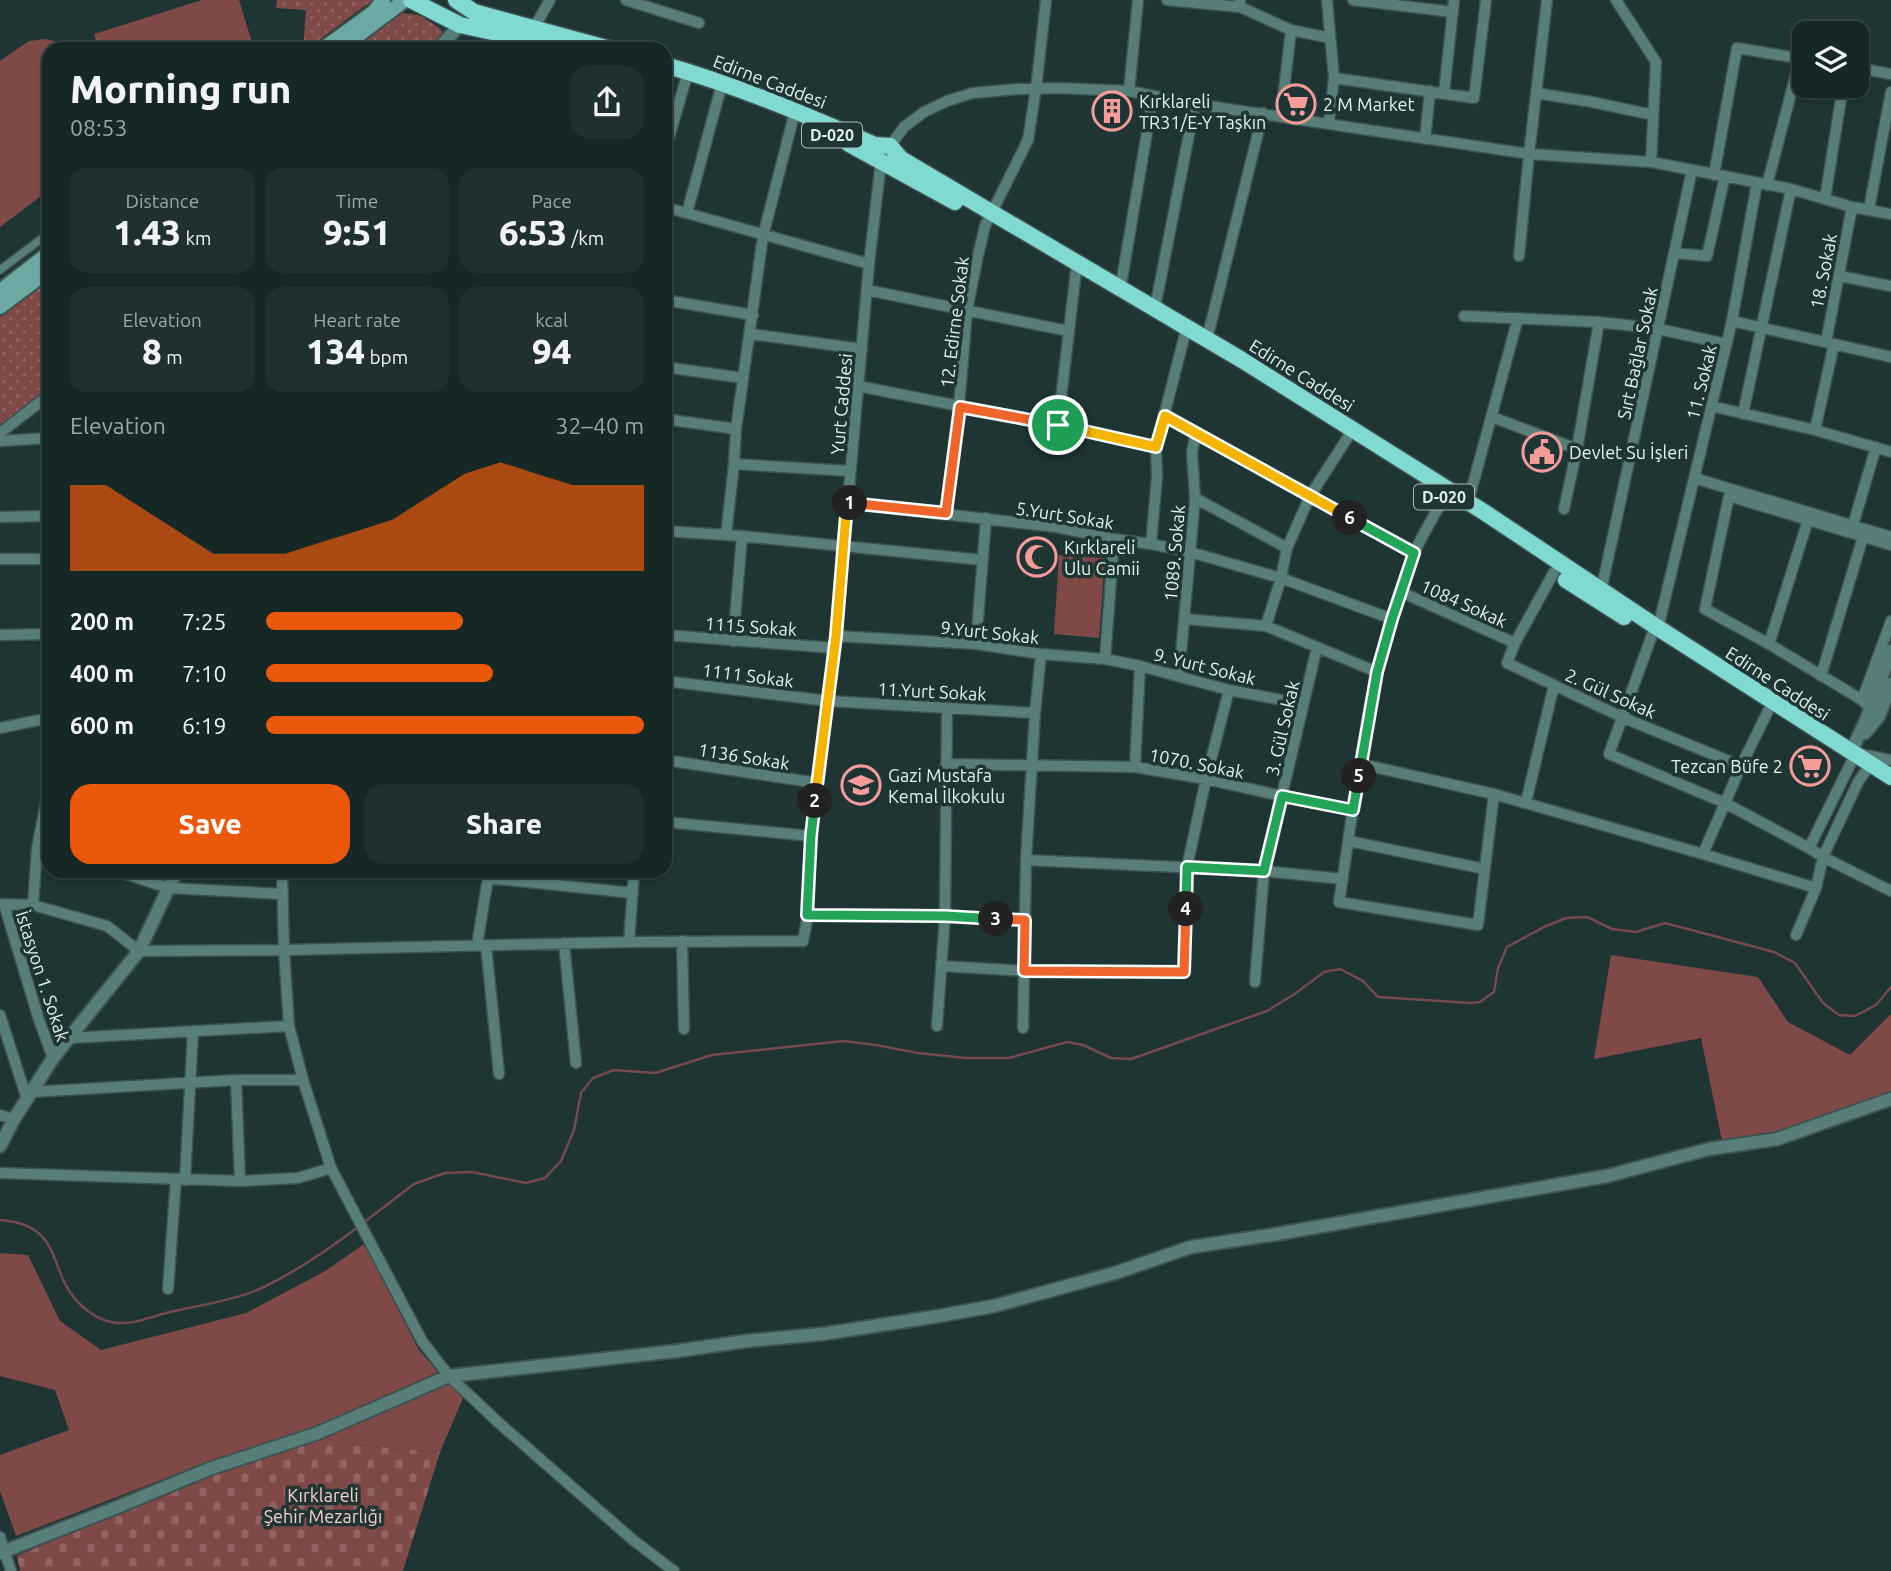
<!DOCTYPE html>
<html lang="en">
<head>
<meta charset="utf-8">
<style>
  :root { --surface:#162826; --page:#1f302e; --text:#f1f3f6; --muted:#9ea6a7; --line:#354443; --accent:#ea580c }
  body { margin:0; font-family:Ubuntu,sans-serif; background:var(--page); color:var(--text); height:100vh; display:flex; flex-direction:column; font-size:26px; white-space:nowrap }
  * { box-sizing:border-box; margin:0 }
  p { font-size:23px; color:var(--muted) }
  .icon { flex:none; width:38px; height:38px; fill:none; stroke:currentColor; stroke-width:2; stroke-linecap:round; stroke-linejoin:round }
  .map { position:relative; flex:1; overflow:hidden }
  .panel { position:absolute; left:42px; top:42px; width:630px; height:836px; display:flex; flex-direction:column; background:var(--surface); border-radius:21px; box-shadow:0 2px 5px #0004,0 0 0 2px var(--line) }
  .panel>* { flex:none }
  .buttons { position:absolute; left:1792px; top:21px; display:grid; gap:14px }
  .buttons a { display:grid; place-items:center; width:77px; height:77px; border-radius:14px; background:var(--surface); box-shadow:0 2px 5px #0004,0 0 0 2px var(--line); font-size:35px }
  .pin { position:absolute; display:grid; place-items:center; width:60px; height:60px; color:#fff; margin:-30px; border:4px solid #fff; border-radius:50%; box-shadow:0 2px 7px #0007 }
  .km { position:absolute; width:35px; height:35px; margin:-18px; border-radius:50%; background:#222; color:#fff; font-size:19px; line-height:35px; text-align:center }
  .round { display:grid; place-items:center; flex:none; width:74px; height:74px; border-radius:21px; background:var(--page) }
  .head { display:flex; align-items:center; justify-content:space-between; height:119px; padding:0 28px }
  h1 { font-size:38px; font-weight:800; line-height:52px }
  .stats { display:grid; grid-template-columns:repeat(3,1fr); gap:10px; height:119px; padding:7px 28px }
  .stats div { display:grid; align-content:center; border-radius:18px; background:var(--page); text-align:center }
  .stats b { font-size:35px; font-weight:800 }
  .stats small { font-size:19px; font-weight:400 }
  .stats p { font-size:19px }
  .chart { height:196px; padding:14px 28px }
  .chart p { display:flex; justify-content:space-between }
  .chart svg { width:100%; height:126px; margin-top:7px; fill:var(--accent); opacity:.7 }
  .primary-button { display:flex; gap:14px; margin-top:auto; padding:14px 28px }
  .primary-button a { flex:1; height:80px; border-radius:21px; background:var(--accent); color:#fff; font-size:28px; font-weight:800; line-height:80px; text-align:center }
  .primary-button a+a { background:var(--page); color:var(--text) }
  ul { padding:0 28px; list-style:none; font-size:23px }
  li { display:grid; grid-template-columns:112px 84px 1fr; align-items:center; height:52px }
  li i { height:18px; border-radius:9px; background:var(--accent) }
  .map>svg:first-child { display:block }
  .green { fill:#7f4947 }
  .cemetery { fill:url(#cemetery-stones) }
  .park { fill:url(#park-dots) }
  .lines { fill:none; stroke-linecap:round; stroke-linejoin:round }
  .stream { stroke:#744a4f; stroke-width:2.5 }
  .pedestrian-casing { stroke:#3e5351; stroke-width:10 }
  .minor-casing { stroke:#3e5351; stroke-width:13 }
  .tertiary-casing { stroke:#3e5351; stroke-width:16 }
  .secondary-casing { stroke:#3e5351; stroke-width:18 }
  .trunk-casing { stroke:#3e5351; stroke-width:19 }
  .pedestrian { stroke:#587e7a; stroke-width:7 }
  .minor { stroke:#587e7a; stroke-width:10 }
  .tertiary { stroke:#587e7a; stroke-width:12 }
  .secondary { stroke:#6ca9a3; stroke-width:14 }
  .trunk { stroke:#80dad2; stroke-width:16 }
  .split-1-casing { stroke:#fff; stroke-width:14 }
  .split-2-casing { stroke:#fff; stroke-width:14 }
  .split-3-casing { stroke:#fff; stroke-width:14 }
  .split-4-casing { stroke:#fff; stroke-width:14 }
  .split-5-casing { stroke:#fff; stroke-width:14 }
  .split-6-casing { stroke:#fff; stroke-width:14 }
  .split-7-casing { stroke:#fff; stroke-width:14 }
  .split-1 { stroke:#f0652b; stroke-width:9 }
  .split-2 { stroke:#f5b400; stroke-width:9 }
  .split-3 { stroke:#22a559; stroke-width:9 }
  .split-4 { stroke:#f0652b; stroke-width:9 }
  .split-5 { stroke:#22a559; stroke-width:9 }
  .split-6 { stroke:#22a559; stroke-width:9 }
  .split-7 { stroke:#f5b400; stroke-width:9 }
  .labels { text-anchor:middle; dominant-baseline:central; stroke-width:7; stroke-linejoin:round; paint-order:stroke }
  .shield { fill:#1e3533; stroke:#a8b9b7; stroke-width:2 }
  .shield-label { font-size:16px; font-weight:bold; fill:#e3f1ef }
  .street-label { font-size:18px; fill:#e3f1ef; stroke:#1e3533 }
  .poi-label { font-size:18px; fill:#e3f1ef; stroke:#1e3533; text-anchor:start }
  .park-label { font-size:18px; fill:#f9cdca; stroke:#1e3533 }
</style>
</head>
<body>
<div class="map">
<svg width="1891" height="1571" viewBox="0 0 1891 1571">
  <defs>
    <pattern id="cemetery-stones" width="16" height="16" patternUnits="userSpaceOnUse" patternTransform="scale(1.75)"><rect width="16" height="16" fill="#7f4947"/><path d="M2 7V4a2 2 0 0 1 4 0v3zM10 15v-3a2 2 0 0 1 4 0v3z" fill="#916462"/></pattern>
    <pattern id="park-dots" width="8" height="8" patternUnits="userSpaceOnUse" patternTransform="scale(1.75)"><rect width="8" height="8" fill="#7f4947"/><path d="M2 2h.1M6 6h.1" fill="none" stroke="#916462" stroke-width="1.8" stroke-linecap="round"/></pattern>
  </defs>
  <rect width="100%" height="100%" fill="#1e3533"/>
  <path class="green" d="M202 0H239L254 49H98L94 34Z
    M46 39 63 43 74 49H49V190L0 227V61L29 41Z
    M1059 555 1105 558 1099 638 1054 634Z
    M1611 955 1758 977 1788 1022 1850 1055 1891 1014V1094L1779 1133 1722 1141 1701 1038 1594 1059Z
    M364 1244 419 1350 438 1372 317 1426 187 1470 16 1536 0 1491V1455L69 1430 55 1390 0 1376V1253L28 1255 60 1321 101 1350 246 1313 327 1270Z
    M446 1381 463 1398 440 1452 346 1444 321 1437Z"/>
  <path class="cemetery" d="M321 1437 346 1444 440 1452 403 1571H20L17 1556 191 1480Z"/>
  <path class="park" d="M277 0H373L307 49H303L306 10 276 8Z
    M402 13 419 15 441 29 442 34 430 49H352Z
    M49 280V387L0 425V317Z"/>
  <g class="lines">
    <path class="stream" d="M0 1220C67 1225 45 1273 82 1306 94 1317 109 1324 125 1323 138 1323 153 1316 166 1313 196 1306 237 1300 264 1287 297 1271 329 1249 358 1227
      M363 1223 414 1184 445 1173 472 1172 526 1183 545 1178 561 1161 574 1130 581 1093 593 1078 614 1070 655 1073 712 1055 843 1041 876 1045 918 1053 966 1058H1009L1067 1042 1083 1045 1111 1058 1131 1059 1267 1011 1296 993 1324 972 1340 969 1363 981 1378 997 1471 1003 1480 1002 1494 992 1498 968 1507 947 1544 927 1566 918 1587 917 1612 929 1636 932 1665 923 1774 952 1795 963 1823 1003 1839 1015 1855 1016 1876 1005 1891 987"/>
    <g class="pedestrian-casing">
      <path id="pedestrian" d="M0 270 49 233"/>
    </g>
    <g class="minor-casing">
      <path id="minor" d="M626 0 699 23
        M1167 0 1240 7V0
        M1327 0 1334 78 1329 123
        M1353 0 1453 12
        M1616 0 1656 62 1651 162
        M1240 7 1291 30
        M534 28 550 0
        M1857 68 1891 74
        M1334 78 1474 98 1486 0
        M1129 91 1138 0
        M1444 93 1454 0
        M1536 93 1592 102 1653 115
        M1281 115 1291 30 1330 38
        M1425 139 1430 91
        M890 146 904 127 924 112 947 101 973 93 1017 89 1058 88 1129 91 1195 104 1529 154 1651 162 1791 189 1852 207 1891 214
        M665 151 686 79
        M1714 175 1737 48 1804 59
        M1767 185 1800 59
        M1825 199 1843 86
        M665 207 869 264
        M1869 209 1891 92
        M687 213 720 91
        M1675 253 1707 256 1725 176
        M1519 256 1529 154 1547 0
        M1839 276 1891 286
        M867 290 1068 331
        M1118 290 1122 279 1153 97
        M665 300 753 315
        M1155 308 1195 104
        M1464 316 1599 322 1659 329 1726 344
        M1732 321 1891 357
        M751 334 862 349
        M1207 339 1263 113
        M1826 342 1852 207
        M665 367 743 378
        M858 386C957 406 1057 424 1156 447
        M1711 406 1815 430 1834 344
        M1743 414 1791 189
        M1165 416 1414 553
        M1492 417 1577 449
        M665 419 736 429
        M1058 424 1076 271
        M1815 430 1891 452
        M0 433 49 395
        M0 441 49 438
        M734 464 850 471
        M1694 478 1891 537
        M1470 495 1518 318
        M1195 498 1287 548
        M1444 498C1434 516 1422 535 1414 554 1369 662 1357 788 1339 902L1478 925 1494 794 1703 854 1816 888
        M847 503 1056 527 1114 539 1151 544 1190 552 1281 578 1392 619
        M1564 509 1577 449 1599 322
        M946 513 959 407 967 311 977 260 985 226 1028 140 1036 89 1046 0
        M0 517 49 516
        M1853 525 1876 447
        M665 531 742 536 983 560
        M726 535 734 464 736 429 763 236 793 119
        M1151 544 1157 477 1156 447 1185 334
        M0 559H49
        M1554 572 1515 643 1507 663 1624 718 1741 766 1768 711
        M1603 582 1692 170
        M1401 592 1515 643
        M1185 619 1266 626 1377 672
        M1266 626 1281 578 1287 548 1310 496 1348 437
        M1658 628 1732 321 1757 183
        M0 635 49 634
        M665 635 835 648
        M1652 635 1609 754 1725 803 1809 848 1823 857 1891 891
        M836 636 976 644 1041 654 1105 659 1140 666 1229 690 1303 704
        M733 641 742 536
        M976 644 986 518
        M1769 644 1808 520
        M1105 659 1114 539
        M1179 676 1195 498 1192 452 1196 432
        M1821 676 1863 537
        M665 681 828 701 1035 713
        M1862 700 1891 621
        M1870 708 1862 700 1769 644 1705 609 1729 496 1891 545
        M0 728 49 718
        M1861 754 1891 760
        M665 760 818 783
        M946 764 1135 767 1206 779 1282 796 1353 810
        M1361 764 1494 794
        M1135 767 1140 666
        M1526 802 1554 685
        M665 822 811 836
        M1349 841 1485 869
        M37 848 49 851
        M1809 848 1851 763
        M1703 854 1741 766
        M1026 860 1264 871 1343 879
        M120 872 168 888 283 894
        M282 872 284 950 289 1026 303 1080 331 1168 422 1341 449 1376 500 1424 633 1540 674 1571
        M634 872 629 942 803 941 808 915 811 836 836 636 869 264 881 162
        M488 878 633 893
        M0 904 33 905 107 926 139 951 284 950 629 942
        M4 904 39 1020 53 1058
        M33 905 37 848 49 788
        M808 915 945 916 1025 920
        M1796 935 1816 888 1823 857 1858 782 1865 772
        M682 941 684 1029
        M564 943 576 1063
        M477 945 489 872
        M486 945 499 1074
        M941 966 1025 971 1184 972 1187 867 1206 779 1229 690
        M1255 982 1264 871 1317 647
        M0 1015 27 1099
        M937 1026 945 916 947 708
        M1023 1028 1026 860 1035 713 1041 654
        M70 1038 289 1026
        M236 1080 240 1181
        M31 1092 236 1080H303
        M0 1115 14 1119
        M0 1173 240 1181 298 1178 331 1168
        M185 1180 193 1031
        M168 1289 176 1179
        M0 1537 11 1571"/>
    </g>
    <g class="tertiary-casing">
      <path id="tertiary" d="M438 49 460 25
        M1865 733 1879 716 1891 684
        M1851 752 1866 720 1891 651
        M0 1146 14 1119 53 1058 139 951 176 872
        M0 1553 115 1508 209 1469 318 1433 449 1376 677 1351 746 1341 822 1334 933 1317 994 1306 1115 1273 1191 1247 1277 1234 1607 1176 1709 1149 1777 1139 1891 1099"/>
    </g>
    <g class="secondary-casing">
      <path id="secondary" d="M323 49 374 12 383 0
        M340 49 405 0
        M0 291 49 253
        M0 307 49 270"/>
    </g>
    <g class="trunk-casing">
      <path id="trunk" d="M411 0 460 25 572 49
        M456 0 474 12 610 49
        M665 65C738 86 806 115 875 145L890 146 901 159 1242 360 1484 512 1655 626 1891 777
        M849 144 955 202
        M1566 580 1624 617"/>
    </g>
    <use href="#pedestrian" class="pedestrian"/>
    <use href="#minor" class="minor"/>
    <use href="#tertiary" class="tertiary"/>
    <use href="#secondary" class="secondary"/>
    <use href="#trunk" class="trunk"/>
  </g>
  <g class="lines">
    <g class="split-1-casing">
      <path id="split-1" d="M850 503 946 513 960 407 1058 425"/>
    </g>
    <g class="split-2-casing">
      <path id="split-2" d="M815 801 836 636 847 503H850"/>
    </g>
    <g class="split-3-casing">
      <path id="split-3" d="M815 801 811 836 807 915 945 916 996 919"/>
    </g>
    <g class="split-4-casing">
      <path id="split-4" d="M996 919 1025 920 1024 971 1184 972 1186 909"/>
    </g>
    <g class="split-5-casing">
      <path id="split-5" d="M1186 909 1187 867 1264 871 1282 796 1353 810 1359 776"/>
    </g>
    <g class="split-6-casing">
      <path id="split-6" d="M1350 518 1414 553 1392 619 1377 672 1359 776"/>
    </g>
    <g class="split-7-casing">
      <path id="split-7" d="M1058 425 1156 447 1165 416 1350 518"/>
    </g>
    <use href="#split-1" class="split-1"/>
    <use href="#split-2" class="split-2"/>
    <use href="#split-3" class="split-3"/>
    <use href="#split-4" class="split-4"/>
    <use href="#split-5" class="split-5"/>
    <use href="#split-6" class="split-6"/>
    <use href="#split-7" class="split-7"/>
  </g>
  <defs>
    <g id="supermarket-ring" transform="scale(2.0125)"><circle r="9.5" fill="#1e3533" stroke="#f59b98" stroke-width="1.5"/><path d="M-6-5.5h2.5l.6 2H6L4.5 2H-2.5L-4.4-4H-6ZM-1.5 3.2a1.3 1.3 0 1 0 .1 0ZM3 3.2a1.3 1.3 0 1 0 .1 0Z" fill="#f59b98"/></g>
    <g id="building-ring" transform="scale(2.0125)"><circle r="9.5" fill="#1e3533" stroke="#f59b98" stroke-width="1.5"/><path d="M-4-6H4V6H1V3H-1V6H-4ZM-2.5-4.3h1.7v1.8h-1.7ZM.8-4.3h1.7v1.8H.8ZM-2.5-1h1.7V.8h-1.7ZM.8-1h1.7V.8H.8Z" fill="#f59b98"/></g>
    <g id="civic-ring" transform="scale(2.0125)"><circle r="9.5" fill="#1e3533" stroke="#f59b98" stroke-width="1.5"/><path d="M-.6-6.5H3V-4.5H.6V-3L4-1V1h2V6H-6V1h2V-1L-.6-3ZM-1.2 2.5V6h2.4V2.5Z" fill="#f59b98"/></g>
    <g id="mosque-ring" transform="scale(2.0125)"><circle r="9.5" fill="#1e3533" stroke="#f59b98" stroke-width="1.5"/><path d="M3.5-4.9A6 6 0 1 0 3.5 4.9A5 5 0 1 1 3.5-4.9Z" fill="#f59b98"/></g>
    <g id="school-ring" transform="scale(2.0125)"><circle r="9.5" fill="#1e3533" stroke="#f59b98" stroke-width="1.5"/><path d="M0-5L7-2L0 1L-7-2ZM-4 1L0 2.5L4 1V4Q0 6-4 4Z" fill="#f59b98"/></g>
  </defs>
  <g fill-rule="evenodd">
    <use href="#supermarket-ring" x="1296" y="104"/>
    <use href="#building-ring" x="1112" y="111"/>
    <use href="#civic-ring" x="1542" y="452"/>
    <use href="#mosque-ring" x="1037" y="557"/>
    <use href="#supermarket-ring" x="1810" y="766"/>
    <use href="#school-ring" x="861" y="785"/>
  </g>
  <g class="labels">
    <g class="shield">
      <rect x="802" y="122.5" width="60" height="25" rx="5"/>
      <rect x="1414" y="484.5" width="60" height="25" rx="5"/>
    </g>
    <g class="shield-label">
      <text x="832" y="135">D-020</text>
      <text x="1444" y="497">D-020</text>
    </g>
    <g class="street-label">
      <text transform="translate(770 81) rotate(21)">Edirne Caddesi</text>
      <text transform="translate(1823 271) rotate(-79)">18. Sokak</text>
      <text transform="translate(954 322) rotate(-83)">12. Edirne Sokak</text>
      <text transform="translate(1637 353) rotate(-78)">Sırt Bağlar Sokak</text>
      <text transform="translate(1302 375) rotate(32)">Edirne Caddesi</text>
      <text transform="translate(1701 382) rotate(-76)">11. Sokak</text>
      <text transform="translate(841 404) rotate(-85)">Yurt Caddesi</text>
      <text transform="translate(1065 515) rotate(9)">5.Yurt Sokak</text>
      <text transform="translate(1174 553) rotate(-85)">1089. Sokak</text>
      <text transform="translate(1464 603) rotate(24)">1084 Sokak</text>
      <text transform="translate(751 626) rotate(4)">1115 Sokak</text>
      <text transform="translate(990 632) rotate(6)">9.Yurt Sokak</text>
      <text transform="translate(1205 666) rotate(14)">9. Yurt Sokak</text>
      <text transform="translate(748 675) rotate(7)">1111 Sokak</text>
      <text transform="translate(1778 683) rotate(33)">Edirne Caddesi</text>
      <text transform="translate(932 691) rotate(3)">11.Yurt Sokak</text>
      <text transform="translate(1611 693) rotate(24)">2. Gül Sokak</text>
      <text transform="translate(1282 728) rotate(-77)">3. Gül Sokak</text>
      <text transform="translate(744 756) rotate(9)">1136 Sokak</text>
      <text transform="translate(1197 763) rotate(11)">1070. Sokak</text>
      <text transform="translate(43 976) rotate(72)">İstasyon 1. Sokak</text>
    </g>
    <g class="poi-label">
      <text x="1139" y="101">Kırklareli<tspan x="1139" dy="21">TR31/E-Y Taşkın</tspan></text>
      <text x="1323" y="104">2 M Market</text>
      <text x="1569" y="452">Devlet Su İşleri</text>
      <text x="1064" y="547">Kırklareli<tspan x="1064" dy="21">Ulu Camii</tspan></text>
      <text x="1783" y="766" text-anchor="end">Tezcan Büfe 2</text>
      <text x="888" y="775">Gazi Mustafa<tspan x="888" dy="21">Kemal İlkokulu</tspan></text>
    </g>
    <g class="park-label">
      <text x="323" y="1495">Kırklareli<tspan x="323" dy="21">Şehir Mezarlığı</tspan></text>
    </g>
  </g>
</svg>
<div class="buttons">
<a><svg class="icon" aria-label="layers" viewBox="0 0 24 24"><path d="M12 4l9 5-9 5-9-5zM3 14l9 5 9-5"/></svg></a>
</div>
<div class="pin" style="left:1058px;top:425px;background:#1e9e55"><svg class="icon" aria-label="arrive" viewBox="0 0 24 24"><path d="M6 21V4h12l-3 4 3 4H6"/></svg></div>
<b class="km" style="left:850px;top:503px">1</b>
<b class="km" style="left:815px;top:801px">2</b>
<b class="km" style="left:996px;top:919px">3</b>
<b class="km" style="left:1186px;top:909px">4</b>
<b class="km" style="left:1359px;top:776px">5</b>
<b class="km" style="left:1350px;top:518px">6</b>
<section class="panel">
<div class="head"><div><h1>Morning run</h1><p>08:53</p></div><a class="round"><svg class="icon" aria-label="share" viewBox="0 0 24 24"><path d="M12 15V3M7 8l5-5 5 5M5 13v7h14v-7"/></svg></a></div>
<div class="stats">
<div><p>Distance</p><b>1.43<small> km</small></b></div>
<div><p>Time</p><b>9:51</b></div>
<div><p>Pace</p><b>6:53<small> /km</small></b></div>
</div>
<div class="stats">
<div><p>Elevation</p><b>8<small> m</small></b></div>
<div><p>Heart rate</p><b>134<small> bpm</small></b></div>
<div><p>kcal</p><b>94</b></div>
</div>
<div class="chart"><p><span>Elevation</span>32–40 m</p>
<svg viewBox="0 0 160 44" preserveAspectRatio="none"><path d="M0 44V14L10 14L20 22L30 30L40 38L50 38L60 38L70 34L80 30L90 26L100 18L110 10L120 6L130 10L140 14L150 14L160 14V44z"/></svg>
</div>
<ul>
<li><b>200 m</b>7:25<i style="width:52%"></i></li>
<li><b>400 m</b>7:10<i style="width:60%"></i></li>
<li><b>600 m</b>6:19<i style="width:100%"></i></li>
</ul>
<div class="primary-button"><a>Save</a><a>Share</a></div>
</section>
</div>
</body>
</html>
